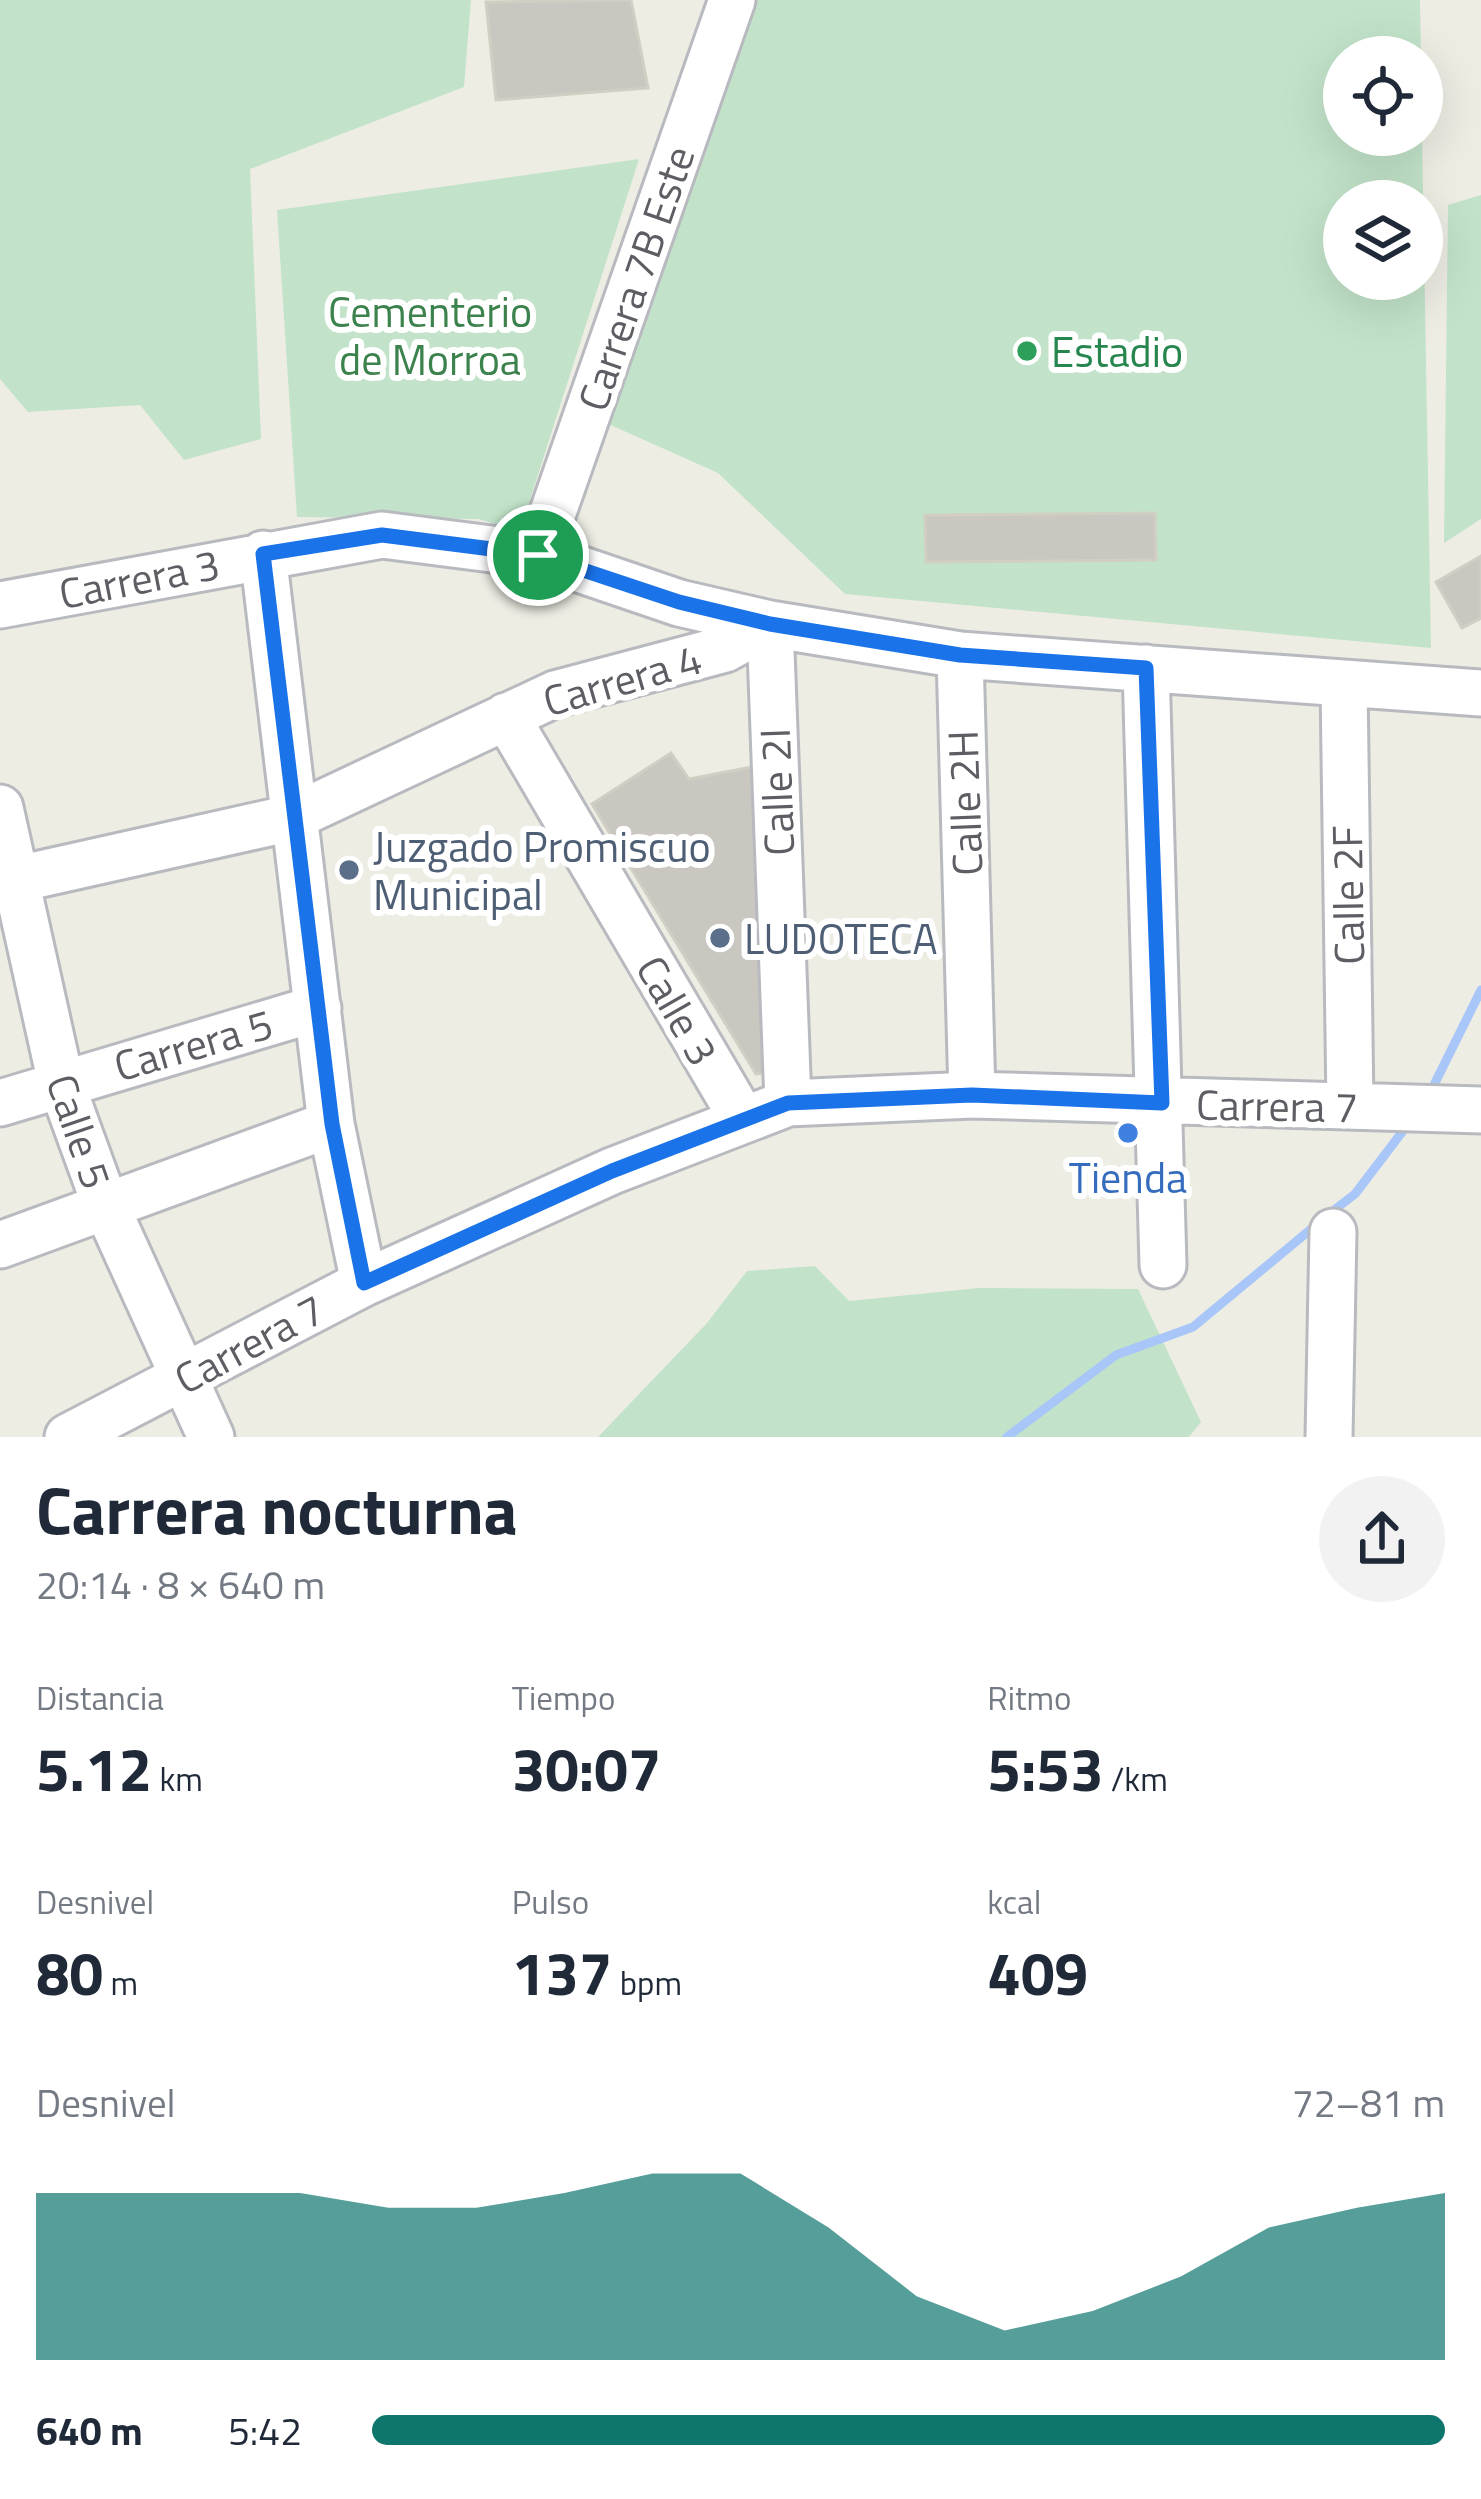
<!DOCTYPE html>
<html lang="es">
<head>
<meta charset="utf-8">
<style>
  :root { --surface:#fff; --page:#f2f2f3; --text:#1f2937; --muted:#747a83; --accent:#0f766e }
  body { margin:0; font-family:"Titillium Web",sans-serif; background:var(--page); color:var(--text); height:100vh; display:flex; flex-direction:column; font-size:45px; white-space:nowrap }
  * { box-sizing:border-box; margin:0 }
  p { font-size:39px; color:var(--muted) }
  .icon { flex:none; width:66px; height:66px; fill:none; stroke:currentColor; stroke-width:2; stroke-linecap:round; stroke-linejoin:round }
  .map { position:relative; height:1437px; overflow:hidden }
  .panel { display:flex; flex-direction:column; background:var(--surface); flex:1 }
  .panel>* { flex:none }
  .controls { position:absolute; left:1323px; top:36px; display:grid; gap:24px }
  .controls a { display:grid; place-items:center; width:120px; height:120px; border-radius:50%; background:var(--surface); box-shadow:0 12px 48px #0002; font-size:60px }
  .pin { position:absolute; display:grid; place-items:center; width:102px; height:102px; color:#fff; margin:-51px; border:6px solid #fff; border-radius:50%; box-shadow:0 3px 12px #0007 }
  .round { display:grid; place-items:center; flex:none; width:126px; height:126px; border-radius:63px; background:var(--page) }
  .head { display:flex; align-items:center; justify-content:space-between; height:204px; padding:0 36px }
  h1 { font-size:66px; font-weight:700; line-height:90px }
  .metrics { display:grid; grid-template-columns:repeat(3,1fr); gap:18px; height:204px; padding:12px 36px }
  .metrics div { display:grid; align-content:center }
  .metrics b { font-size:60px; font-weight:700 }
  .metrics small { font-size:33px; font-weight:400 }
  .metrics p { font-size:33px }
  .chart { height:336px; padding:24px 36px }
  .chart p { display:flex; justify-content:space-between }
  .chart svg { width:100%; height:216px; margin-top:12px; fill:var(--accent); opacity:.7 }
  ul { padding:0 36px; list-style:none; font-size:39px }
  li { display:grid; grid-template-columns:192px 144px 1fr; align-items:center; height:90px }
  li i { height:30px; border-radius:15px; background:var(--accent) }
  .map>svg:first-child { display:block }
  .green { fill:#c2e3c9; fill-rule:evenodd }
  .lines { fill:none; stroke-linecap:round; stroke-linejoin:round }
  .stream { stroke:#a9c6f8; stroke-width:9 }
  .building { fill:#c9c7c0; stroke:#d1cfc3; stroke-width:3 }
  .minor-casing { stroke:#b9babf; stroke-width:51 }
  .minor { stroke:#fff; stroke-width:45 }
  .route-casing { stroke:#fff; stroke-width:24 }
  .route { stroke:#1a73e8; stroke-width:15 }
  .leisure-dot { fill:#2e9e5b; stroke:#fff; stroke-width:4.5 }
  .service-dot { fill:#5c6f8a; stroke:#fff; stroke-width:4.5 }
  .shop-dot { fill:#3f7fe0; stroke:#fff; stroke-width:4.5 }
  .labels { text-anchor:middle; dominant-baseline:central; stroke-width:12; stroke-linejoin:round; paint-order:stroke }
  .street-label { font-size:42px; fill:#5c5e63; stroke:#fff }
  .park-label { font-size:42px; fill:#3c824d; stroke:#fff }
  .leisure-label { font-size:42px; fill:#27864d; stroke:#fff; text-anchor:start }
  .service-label { font-size:42px; fill:#4e5e75; stroke:#fff; text-anchor:start }
  .shop-label { font-size:42px; fill:#366cbe; stroke:#fff }
</style>
</head>
<body>
<div class="map">
<svg width="1481" height="1437" viewBox="0 0 1481 1437">
  <rect width="100%" height="100%" fill="#edede4"/>
  <path class="green" d="M0 0H471L464 87 250 169 261 439 184 460 140 405 28 412 0 379Z
    M749 0H1420L1421 57H1344V135H1422L1431 648 845 594 718 473 604 422ZM1344 201H1422V279H1344Z
    M639 159 520 531 478 519 297 517 277 210Z
    M1481 195V519L1444 543 1448 205Z
    M815 1266 849 1301 979 1288 1138 1289 1201 1422 1189 1437H598L707 1323 747 1271Z"/>
  <g class="lines">
    <path class="stream" d="M1429 1095 1481 990
      M1329 1214 1355 1194 1409 1123
      M1007 1437 1116 1355 1193 1327 1316 1225"/>
  </g>
  <path class="building" d="M631 0 648 88 496 100 486 2Z
    M1155 513 1156 560 926 562 925 515Z
    M1481 556V618L1462 628 1436 582Z
    M671 753 689 779 762 765 772 1072 756 1074 592 804Z"/>
  <g class="lines">
    <g class="minor-casing">
      <path id="minor" d="M263 554 331 1124 364 1283
        M538 555 732 0
        M0 605 382 535 538 555 679 603 770 624 960 655 1481 693
        M770 624 788 1103
        M960 655 972 1095
        M1146 668 1163 1265
        M1344 685 1350 1105
        M506 716 742 1118
        M0 808 61 1083 105 1204 211 1437
        M0 883 291 818 555 694 725 649 770 624
        M0 1103 318 1008
        M0 1245 331 1124
        M68 1437 364 1283 612 1171 788 1103 972 1095 1481 1110
        M1329 1437 1333 1232"/>
    </g>
    <use href="#minor" class="minor"/>
  </g>
  <g class="lines">
    <g class="route-casing">
      <path id="route" d="M382 535 538 555 679 602 770 624 960 655 1146 668 1162 1103 972 1095 788 1103 612 1171 364 1283 332 1124 263 554Z"/>
    </g>
    <use href="#route" class="route"/>
  </g>
  <circle class="leisure-dot" cx="1027" cy="351" r="12"/>
  <g class="service-dot">
    <circle cx="349" cy="870" r="12"/>
    <circle cx="720" cy="938" r="12"/>
  </g>
  <circle class="shop-dot" cx="1128" cy="1133" r="12"/>
  <g class="labels">
    <g class="street-label">
      <text transform="translate(635 278) rotate(-71)">Carrera 7B Este</text>
      <text transform="translate(139 578) rotate(-11)">Carrera 3</text>
      <text transform="translate(622 679) rotate(-16)">Carrera 4</text>
      <text transform="translate(776 792) rotate(-92)">Calle 2I</text>
      <text transform="translate(964 803) rotate(-92)">Calle 2H</text>
      <text transform="translate(1347 895) rotate(-91)">Calle 2F</text>
      <text transform="translate(678 1010) rotate(60)">Calle 3</text>
      <text transform="translate(193 1044) rotate(-16)">Carrera 5</text>
      <text transform="translate(1277 1105) rotate(1)">Carrera 7</text>
      <text transform="translate(80 1131) rotate(71)">Calle 5</text>
      <text transform="translate(249 1343) rotate(-28)">Carrera 7</text>
    </g>
    <g class="park-label">
      <text x="430" y="311">Cementerio<tspan x="430" dy="48">de Morroa</tspan></text>
    </g>
    <g class="leisure-label">
      <text x="1051" y="351">Estadio</text>
    </g>
    <g class="service-label">
      <text x="373" y="846">Juzgado Promiscuo<tspan x="373" dy="48">Municipal</tspan></text>
      <text x="744" y="938">LUDOTECA</text>
    </g>
    <g class="shop-label">
      <text x="1128" y="1177">Tienda</text>
    </g>
  </g>
</svg>
<div class="controls">
<a><svg class="icon" aria-label="locate" viewBox="0 0 24 24"><circle cx="12" cy="12" r="6"/><path d="M12 2v4M12 18v4M2 12h4M18 12h4"/></svg></a>
<a><svg class="icon" aria-label="layers" viewBox="0 0 24 24"><path d="M12 4l9 5-9 5-9-5zM3 14l9 5 9-5"/></svg></a>
</div>
<div class="pin" style="left:538px;top:555px;background:#1e9e55"><svg class="icon" aria-label="arrive" viewBox="0 0 24 24"><path d="M6 21V4h12l-3 4 3 4H6"/></svg></div>
</div>
<section class="panel">
<div class="head"><div><h1>Carrera nocturna</h1><p>20:14 · 8 × 640 m</p></div><a class="round"><svg class="icon" aria-label="share" viewBox="0 0 24 24"><path d="M12 15V3M7 8l5-5 5 5M5 13v7h14v-7"/></svg></a></div>
<div class="metrics">
<div><p>Distancia</p><b>5.12<small> km</small></b></div>
<div><p>Tiempo</p><b>30:07</b></div>
<div><p>Ritmo</p><b>5:53<small> /km</small></b></div>
</div>
<div class="metrics">
<div><p>Desnivel</p><b>80<small> m</small></b></div>
<div><p>Pulso</p><b>137<small> bpm</small></b></div>
<div><p>kcal</p><b>409</b></div>
</div>
<div class="chart"><p><span>Desnivel</span>72–81 m</p>
<svg viewBox="0 0 160 44" preserveAspectRatio="none"><path d="M0 44V10L10 10L20 10L30 10L40 13L50 13L60 10L70 6L80 6L90 17L100 31L110 38L120 34L130 27L140 17L150 13L160 10V44z"/></svg>
</div>
<ul>
<li><b>640 m</b>5:42<i style="width:100%"></i></li>
</ul>
</section>
</body>
</html>
